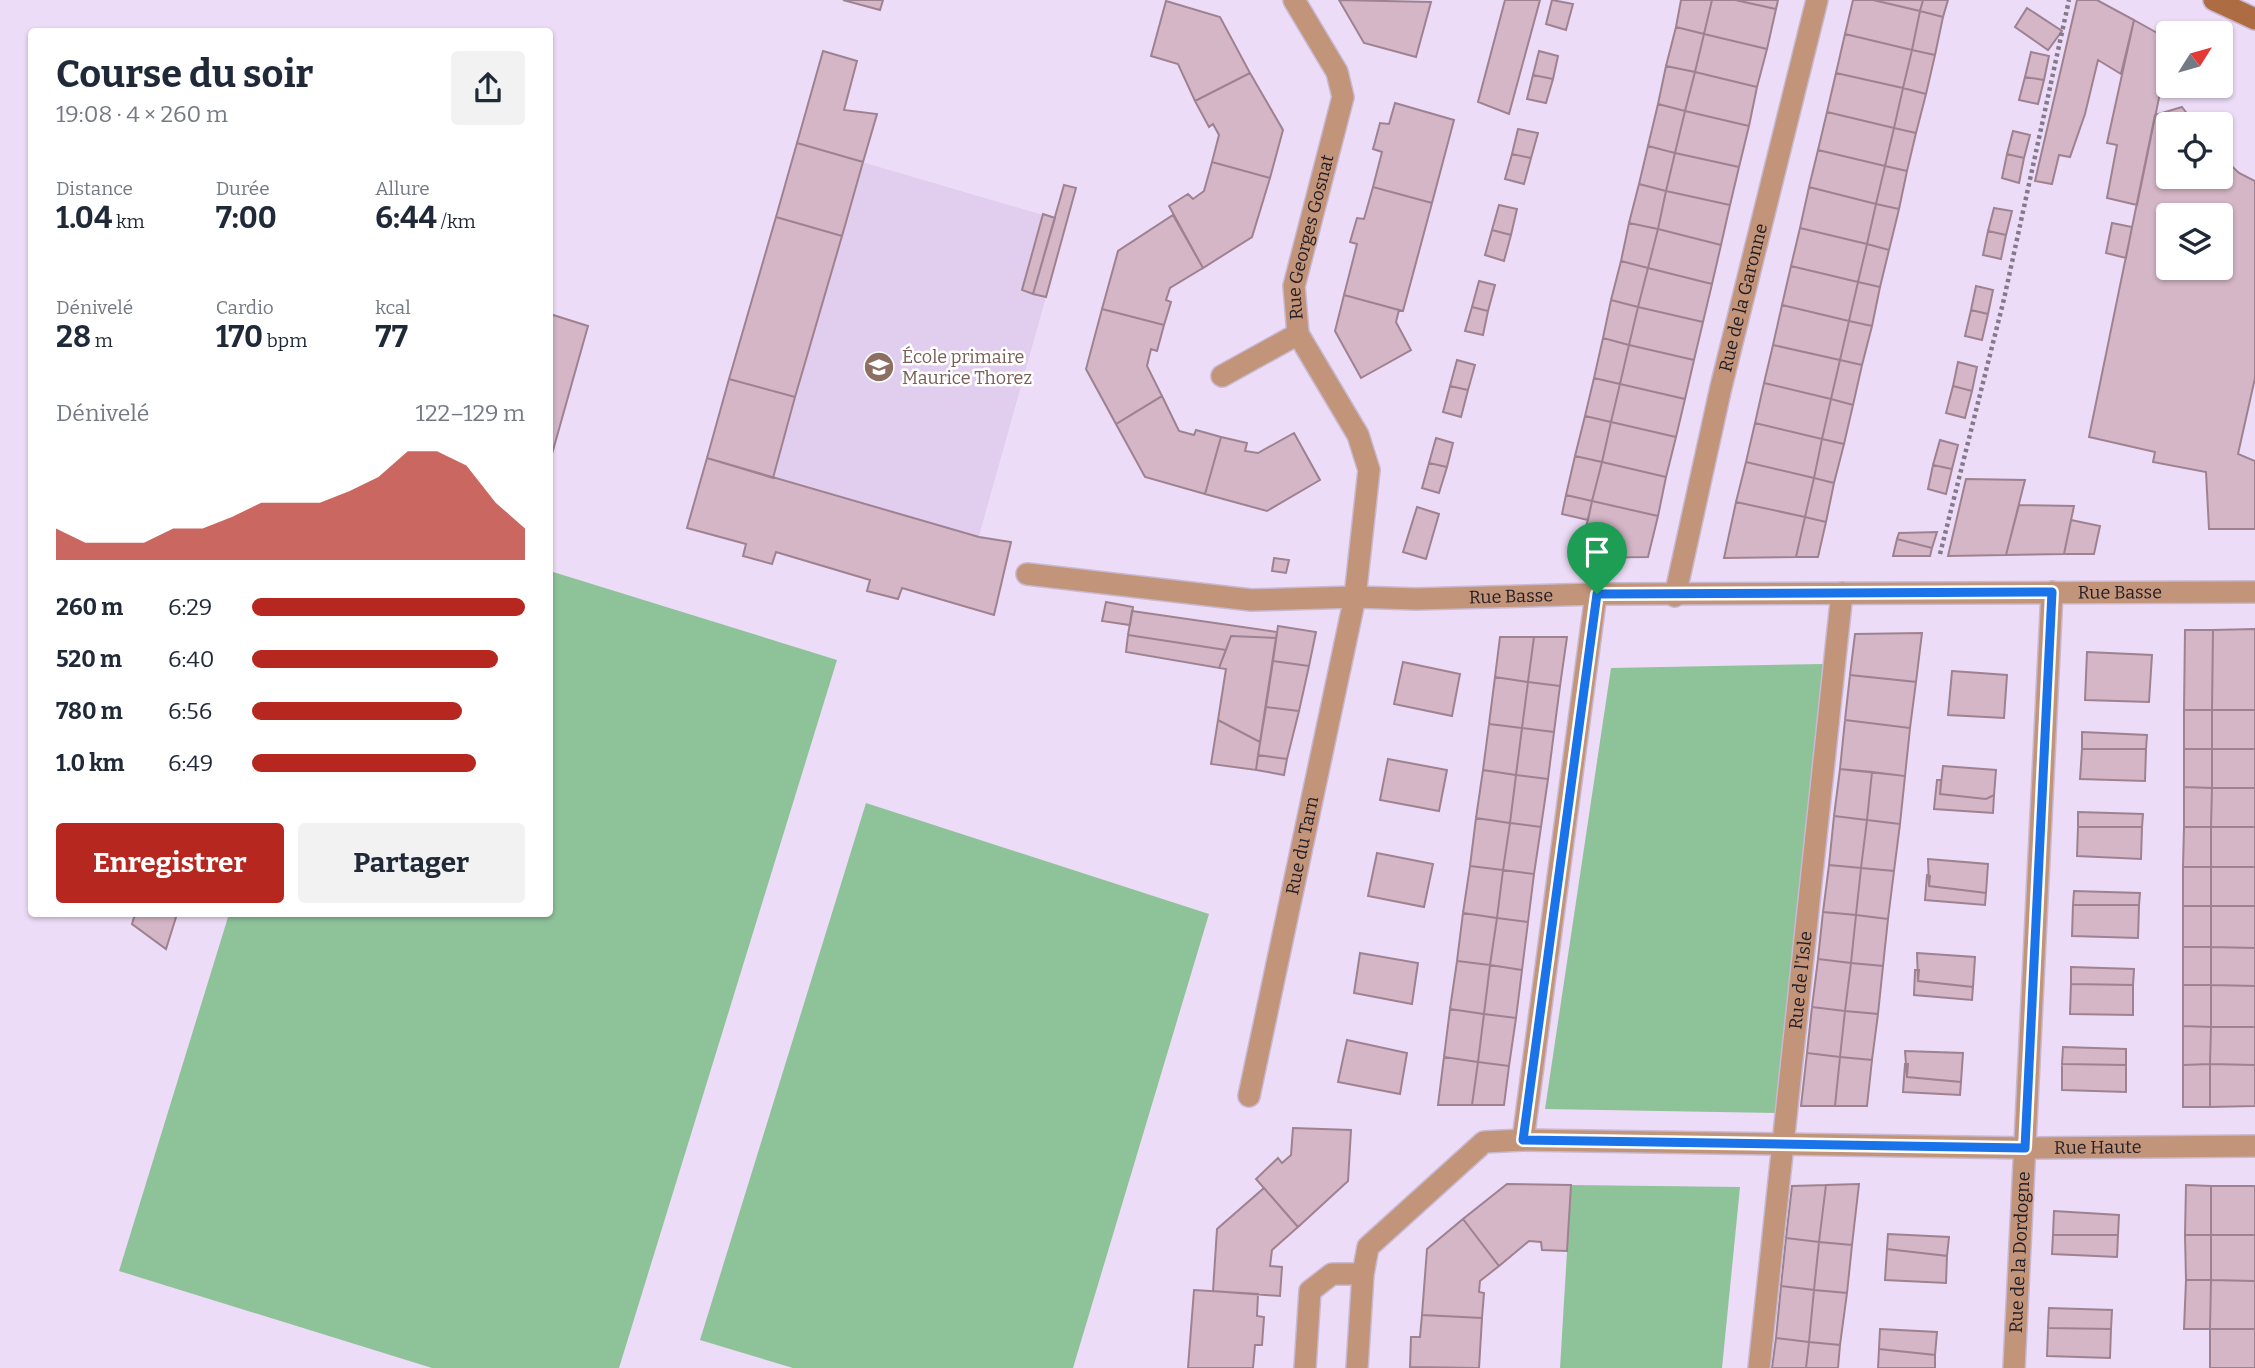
<!DOCTYPE html>
<html lang="fr">
<head>
<meta charset="utf-8">
<style>
  :root { --surface:#fff; --page:#f2f2f3; --text:#1f2937; --muted:#747a83; --accent:#b6281f }
  body { margin:0; font-family:Bitter,serif; background:var(--page); color:var(--text); height:100vh; display:flex; flex-direction:column; font-size:26px; white-space:nowrap }
  * { box-sizing:border-box; margin:0 }
  p { font-size:23px; color:var(--muted) }
  .icon { flex:none; width:38px; height:38px; fill:none; stroke:currentColor; stroke-width:2; stroke-linecap:round; stroke-linejoin:round }
  .map { position:relative; flex:1; overflow:hidden }
  .sheet { position:absolute; left:28px; top:28px; width:525px; height:889px; display:flex; flex-direction:column; background:var(--surface); border-radius:7px; box-shadow:0 2px 5px #0004 }
  .sheet>* { flex:none }
  .needle { width:46px; rotate:53deg }
  .buttons { position:absolute; left:2156px; top:21px; display:grid; gap:14px }
  .buttons a { display:grid; place-items:center; width:77px; height:77px; border-radius:7px; background:var(--surface); box-shadow:0 2px 5px #0004; font-size:35px }
  .pin { position:absolute; display:grid; place-items:center; width:60px; height:60px; color:#fff; margin:-72px -30px; border-radius:50% 50% 50% 0; rotate:-45deg; box-shadow:0 0 7px #0007 }
  .pin .icon { rotate:45deg }
  .round { display:grid; place-items:center; flex:none; width:74px; height:74px; border-radius:7px; background:var(--page) }
  .overview { display:flex; align-items:center; justify-content:space-between; height:119px; padding:0 28px }
  h1 { font-size:38px; font-weight:700; line-height:52px }
  .stats { display:grid; grid-template-columns:repeat(3,1fr); gap:10px; height:119px; padding:7px 28px }
  .stats div { display:grid; align-content:center }
  .stats b { font-size:30px; font-weight:700 }
  .stats small { font-size:19px; font-weight:400 }
  .stats p { font-size:19px }
  .chart { height:196px; padding:14px 28px }
  .chart p { display:flex; justify-content:space-between }
  .chart svg { width:100%; height:126px; margin-top:7px; fill:var(--accent); opacity:.7 }
  .button { display:flex; gap:14px; margin-top:auto; padding:14px 28px }
  .button a { flex:1; height:80px; border-radius:7px; background:var(--accent); color:#fff; font-size:28px; font-weight:700; line-height:80px; text-align:center }
  .button a+a { background:var(--page); color:var(--text) }
  ul { padding:0 28px; list-style:none; font-size:23px }
  li { display:grid; grid-template-columns:112px 84px 1fr; align-items:center; height:52px }
  li i { height:18px; border-radius:9px; background:var(--accent) }
  .map>svg:first-child { display:block }
  .built { fill:#e1cdee }
  .green { fill:#8ec299 }
  .building { fill:#d4b6c6; stroke:#9e8291; stroke-width:2; fill-rule:evenodd }
  .lines { fill:none; stroke-linecap:round; stroke-linejoin:round }
  .lane-casing { stroke:#c8b9d1; stroke-width:24 }
  .street-casing { stroke:#c8b9d1; stroke-width:24 }
  .secondary-casing { stroke:#c8b9d1; stroke-width:24 }
  .path { stroke:#84788a; stroke-width:4.5; stroke-dasharray:3.5 3.5; stroke-linecap:butt }
  .lane { stroke:#c29479; stroke-width:21 }
  .street { stroke:#c29479; stroke-width:21 }
  .secondary { stroke:#ae6c42; stroke-width:21 }
  .route-casing { stroke:#fff; stroke-width:14 }
  .route { stroke:#1a73e8; stroke-width:9 }
  .labels { text-anchor:middle; dominant-baseline:central; stroke-width:5; stroke-linejoin:round; paint-order:stroke }
  .street-label { font-size:18px; fill:#221c25; stroke:#fff }
  .education-label { font-size:18px; fill:#785e54; stroke:#fff; text-anchor:start }
</style>
</head>
<body>
<div class="map">
<svg width="2255" height="1368" viewBox="0 0 2255 1368">
  <rect width="100%" height="100%" fill="#eddcf7"/>
  <path class="built" d="M797 143 1067 222 979 536 1011 542 994 615 687 528Z"/>
  <path class="green" d="M550 571 837 660 619 1368H432L119 1271 229 914H550Z
    M1824 664 1776 1113 1545 1109 1611 668Z
    M866 803 1209 914 1073 1368H793L700 1340Z
    M1571 1185 1740 1187 1722 1368H1560Z"/>
  <path class="building" d="M843 0H883L880 10Z
    M1339 0 1431 2 1416 57 1364 43Z
    M1505 0H1540L1509 114 1478 102Z
    M1552 0 1573 4 1566 30 1546 24Z
    M1681 0H1712L1704 34 1676 27Z
    M1712 0H1735L1776 9 1767 49 1704 34Z
    M1735 0H1778L1776 9Z
    M1853 0H1873L1920 11 1912 50 1845 34Z
    M1873 0H1923L1920 11Z
    M1923 0H1948L1943 17 1920 11Z
    M2077 0H2097L2134 20 2121 74 2098 60 2085 114 2070 157 2059 155 2052 184 2035 181Z
    M1166 1 1220 17 1250 73 1195 101 1178 64 1151 56Z
    M2027 8 2062 31 2048 50 2015 27Z
    M1920 11 1943 17 1935 55 1912 50Z
    M2134 20 2168 39V54L2137 205 2107 198 2117 145 2107 143Z
    M1676 27 1704 34 1695 72 1666 66Z
    M1704 34 1767 49 1757 87 1695 72Z
    M1845 34 1912 50 1903 88 1836 73Z
    M1912 50 1935 55 1926 94 1903 88Z
    M823 51 857 61 844 110 877 114 863 162 797 143Z
    M1539 51 1558 56 1553 79 1533 75Z
    M2031 52 2049 56 2044 80 2025 77Z
    M1666 66 1695 72 1685 111 1658 104Z
    M1695 72 1757 87 1749 126 1685 111Z
    M1250 73 1283 130 1270 178 1212 162 1219 135 1213 124 1209 127 1195 101Z
    M1836 73 1903 88 1894 128 1827 112Z
    M1533 75 1553 79 1546 103 1527 99Z
    M2025 77 2044 80 2038 104 2019 100Z
    M1903 88 1926 94 1916 133 1894 128Z
    M1395 103 1454 120 1432 203 1373 187 1382 152 1373 149 1380 123 1389 124Z
    M1658 104 1685 111 1675 153 1648 146Z
    M2182 107 2195 124H2168V177H2221V156L2239 173 2255 181V378L2238 454 2255 461V529H2209L2206 472 2153 462 2155 452 2089 437 2155 115ZM2168 215H2221V268H2168Z
    M1685 111 1749 126 1739 167 1675 153Z
    M1827 112 1894 128 1885 166 1818 150Z
    M1894 128 1916 133 1907 171 1885 166Z
    M1518 129 1538 133 1531 158 1512 154Z
    M2013 131 2030 135 2024 158 2007 154Z
    M797 143 863 162 842 236 776 217Z
    M1648 146 1675 153 1666 191 1639 184Z
    M1818 150 1885 166 1876 204 1809 187Z
    M1675 153 1739 167 1730 205 1666 191Z
    M1512 154 1531 158 1524 184 1505 179Z
    M2007 154 2024 158 2019 183 2002 178Z
    M1212 162 1270 178 1252 237 1203 268 1169 206 1188 194 1193 199 1204 191Z
    M1885 166 1907 171 1899 209 1876 204Z
    M1639 184 1666 191 1658 229 1629 223Z
    M1064 185 1076 188 1046 297 1033 294Z
    M1373 187 1432 203 1403 311 1344 295 1357 244 1350 242 1357 218 1364 219Z
    M1809 187 1876 204 1867 244 1800 228Z
    M1666 191 1730 205 1721 245 1658 229Z
    M1876 204 1899 209 1889 250 1867 244Z
    M1499 205 1517 209 1511 235 1492 230Z
    M1994 208 2012 211 2006 235 1988 231Z
    M1043 214 1055 218 1033 294 1022 290Z
    M1173 215 1203 268 1170 288 1166 300 1171 302 1164 325 1102 309 1118 251Z
    M776 217 842 236 795 397 729 379Z
    M1629 223 1658 229 1648 268 1621 261Z
    M2112 223 2132 227 2126 258 2106 253Z
    M1800 228 1867 244 1858 282 1791 266Z
    M1658 229 1721 245 1712 284 1648 268Z
    M1492 230 1511 235 1504 261 1485 255Z
    M1988 231 2006 235 2001 259 1983 255Z
    M1867 244 1889 250 1880 287 1858 282Z
    M1621 261 1648 268 1638 307 1611 300Z
    M1791 266 1858 282 1849 321 1782 305Z
    M1648 268 1712 284 1703 322 1638 307Z
    M1479 281 1495 285 1488 311 1472 307Z
    M1858 282 1880 287 1872 326 1849 321Z
    M1976 286 1993 290 1988 314 1971 310Z
    M1344 295 1399 310 1396 322 1411 350 1361 378 1335 331Z
    M1611 300 1638 307 1629 345 1603 338Z
    M1782 305 1849 321 1840 360 1773 345Z
    M1472 307 1488 311 1483 335 1465 331Z
    M1638 307 1703 322 1694 360 1629 345Z
    M1102 309 1164 325 1157 351 1151 349 1147 366 1162 396 1116 424 1086 369Z
    M1971 310 1988 314 1982 340 1965 336Z
    M550 314 588 326 550 461Z
    M1849 321 1872 326 1862 365 1840 360Z
    M1603 338 1629 345 1620 384 1594 378Z
    M1629 345 1694 360 1685 399 1620 384Z
    M1773 345 1840 360 1831 399 1764 383Z
    M1457 360 1475 365 1468 390 1450 386Z
    M1840 360 1862 365 1853 405 1831 399Z
    M1958 362 1977 367 1972 391 1953 386Z
    M1594 378 1620 384 1611 422 1585 416Z
    M729 379 795 397 773 478 707 458Z
    M1764 383 1831 399 1822 439 1755 423Z
    M1620 384 1685 399 1676 437 1611 422Z
    M1450 386 1468 390 1461 417 1443 412Z
    M1953 386 1972 391 1965 418 1946 413Z
    M1162 396 1179 431 1194 435 1196 430 1221 437 1205 494 1145 477 1116 424Z
    M1831 399 1853 405 1844 444 1822 439Z
    M1585 416 1611 422 1602 462 1575 456Z
    M1611 422 1676 437 1666 477 1602 462Z
    M1755 423 1822 439 1814 478 1746 462Z
    M1294 433 1320 480 1267 511 1205 494 1221 437 1247 443 1245 451 1258 453Z
    M1436 438 1453 443 1447 467 1429 463Z
    M1822 439 1844 444 1834 483 1814 478Z
    M1940 440 1958 445 1952 469 1933 465Z
    M1575 456 1602 462 1592 501 1566 495Z
    M707 458 979 537 1011 542 994 615 902 588 898 599 867 591 870 580 776 552 772 564 743 556 746 544 687 528Z
    M1602 462 1666 477 1658 516 1592 501Z
    M1746 462 1814 478 1805 517 1736 502Z
    M1429 463 1447 467 1439 493 1422 488Z
    M1933 465 1952 469 1946 494 1928 489Z
    M1814 478 1834 483 1826 522 1805 517Z
    M1966 479 2025 480 2006 555 1948 556Z
    M1566 495 1592 501 1588 520 1562 514Z
    M1592 501 1658 516 1648 557 1579 558Z
    M1736 502 1805 517 1796 557 1724 558Z
    M2019 505 2074 506 2064 554 2006 555Z
    M1417 507 1439 514 1426 559 1403 552Z
    M1805 517 1826 522 1818 557H1796Z
    M2071 520 2100 526 2094 554H2064Z
    M1937 532 1932 548 1897 539 1899 533Z
    M1897 539 1932 548 1930 556H1893Z
    M1274 558 1289 560 1286 573 1272 571Z
    M1106 602 1133 607 1130 625 1102 621Z
    M1132 611 1277 632 1276 638 1231 636 1226 650 1128 635Z
    M1278 626 1316 632 1309 666 1273 661Z
    M2255 629V710H2212L2213 630Z
    M2185 630H2213L2212 710H2184Z
    M1922 633 1916 682 1850 675 1855 634Z
    M1128 635 1226 650 1219 668 1126 652Z
    M1231 636 1276 638 1260 742 1218 720 1226 669 1219 668Z
    M1500 637H1534L1528 682 1495 677Z
    M1534 637H1567L1560 686 1528 682Z
    M2087 652 2152 655 2149 702 2085 700Z
    M1273 661 1309 666 1299 711 1266 707Z
    M1403 662 1460 674 1452 716 1394 704Z
    M1952 671 2007 675 2004 718 1948 715Z
    M1850 675 1916 682 1910 728 1845 720Z
    M1495 677 1528 682 1522 728 1489 724Z
    M1528 682 1560 686 1554 732 1522 728Z
    M1266 707 1299 711 1287 759 1258 755Z
    M2184 710H2212V749H2184Z
    M2212 710H2255V749H2212Z
    M1218 720 1260 742 1256 770 1211 764Z
    M1845 720 1910 728 1905 776 1840 769Z
    M1489 724 1522 728 1516 775 1483 770Z
    M1522 728 1554 732 1548 779 1516 775Z
    M2082 732 2147 735 2146 749H2082Z
    M2082 749H2146L2145 781 2080 779Z
    M2184 749H2212V788L2184 787Z
    M2212 749H2255V788H2212Z
    M1258 755 1287 759 1284 775 1256 770Z
    M1388 759 1447 770 1439 811 1380 800Z
    M1943 766 1996 770 1994 795 1986 799 1940 794Z
    M1840 769 1872 772 1867 820 1834 816Z
    M1483 770 1516 775 1510 823 1476 818Z
    M1872 772 1905 776 1900 824 1867 820Z
    M1516 775 1548 779 1541 827 1510 823Z
    M1937 780H1941L1940 794 1986 799 1994 795 1993 813 1934 809Z
    M2184 787 2212 788 2211 827H2184Z
    M2212 788H2255V827H2211Z
    M2078 812 2143 814 2142 827H2078Z
    M1834 816 1867 820 1861 868 1829 865Z
    M1476 818 1510 823 1503 870 1470 866Z
    M1867 820 1900 824 1894 871 1861 868Z
    M1510 823 1541 827 1534 874 1503 870Z
    M2078 827H2142L2141 859 2077 856Z
    M2184 827H2211V867H2183Z
    M2211 827H2255V867H2211Z
    M1377 853 1433 864 1424 907 1368 896Z
    M1928 859 1988 864 1986 893 1929 886Z
    M1829 865 1861 868 1856 915 1823 912Z
    M1470 866 1503 870 1497 918 1463 913Z
    M2183 867H2211V906H2183Z
    M2211 867H2255V906H2211Z
    M1861 868 1894 871 1888 919 1856 915Z
    M1503 870 1534 874 1528 922 1497 918Z
    M1927 875 1930 876 1929 886 1986 893 1985 905 1925 900Z
    M2074 891 2140 893 2139 905H2073Z
    M2073 905H2139L2138 938 2072 936Z
    M2183 906H2211V947H2183Z
    M2211 906H2255V948L2211 947Z
    M1823 912 1856 915 1851 963 1818 959Z
    M1463 913 1497 918 1490 965 1457 961Z
    M135 914H177L166 949 132 924Z
    M1856 915 1888 919 1883 966 1851 963Z
    M1497 918 1528 922 1522 970 1490 965Z
    M2183 947H2211V985H2183Z
    M2211 947 2255 948V986L2211 985Z
    M1360 953 1418 963 1412 1004 1354 993Z
    M1917 953 1975 957 1973 987 1918 981Z
    M1818 959 1851 963 1845 1011 1812 1007Z
    M1457 961 1490 965 1484 1014 1450 1009Z
    M1851 963 1883 966 1878 1014 1845 1011Z
    M1490 965 1522 970 1516 1018 1484 1014Z
    M2071 967 2134 969 2133 985 2071 984Z
    M1915 970H1919L1918 981 1973 987 1972 1000 1914 995Z
    M2071 984 2133 985V1015L2070 1014Z
    M2183 985H2211V1027L2183 1026Z
    M2211 985 2255 986V1027H2211Z
    M1812 1007 1845 1011 1840 1057 1807 1053Z
    M1450 1009 1484 1014 1478 1062 1444 1057Z
    M1845 1011 1878 1014 1872 1060 1840 1057Z
    M1484 1014 1516 1018 1509 1066 1478 1062Z
    M2183 1026 2211 1027 2210 1064 2183 1065Z
    M2211 1027H2255V1065L2210 1064Z
    M1347 1040 1407 1053 1400 1094 1338 1082Z
    M2063 1047 2126 1049V1065L2062 1064Z
    M1905 1051 1963 1053 1961 1082 1907 1077Z
    M1807 1053 1840 1057 1835 1106H1801Z
    M1444 1057 1478 1062 1472 1105H1438Z
    M1840 1057 1872 1060 1867 1106H1835Z
    M1478 1062 1509 1066 1504 1105H1472Z
    M1905 1064H1908L1907 1077 1961 1082 1960 1095 1903 1092Z
    M2062 1064 2126 1065V1092L2062 1090Z
    M2210 1064 2255 1065V1106L2210 1107Z
    M2210 1064V1107H2183V1065Z
    M1293 1128 1351 1130 1348 1181 1298 1227 1256 1179 1278 1158 1282 1163 1291 1155Z
    M1507 1184 1571 1185 1567 1251 1542 1250 1541 1242 1529 1241 1499 1266 1463 1219Z
    M1859 1184 1852 1245 1819 1242 1826 1185Z
    M1826 1185 1819 1242 1786 1238 1792 1186Z
    M2186 1185 2211 1186V1235H2185Z
    M2211 1186H2255V1235H2211Z
    M1264 1188 1298 1227 1272 1250 1270 1266 1282 1267 1280 1296 1213 1291 1217 1229Z
    M2054 1211 2119 1215 2118 1235H2053Z
    M1463 1219 1499 1266 1480 1281 1479 1292 1484 1293 1482 1318 1422 1315 1427 1249Z
    M1888 1234 1949 1237 1947 1256 1887 1249Z
    M2053 1235H2118L2117 1257 2052 1254Z
    M2185 1235H2211V1280H2186Z
    M2211 1235H2255V1281L2211 1280Z
    M1786 1238 1819 1242 1814 1290 1781 1286Z
    M1819 1242 1852 1245 1847 1293 1814 1290Z
    M1887 1249 1947 1256 1946 1283 1885 1280Z
    M2186 1280H2211L2210 1329H2184Z
    M2211 1280 2255 1281V1329H2210Z
    M1781 1286 1814 1290 1809 1342 1776 1338Z
    M1194 1290 1258 1294 1257 1316 1264 1317 1262 1345H1255L1253 1368H1188Z
    M1814 1290 1847 1293 1840 1345 1809 1342Z
    M2049 1308 2112 1310 2111 1329 2048 1328Z
    M1422 1315 1482 1318 1479 1368 1410 1367 1411 1337H1420Z
    M2048 1328 2111 1329 2110 1358 2047 1356Z
    M1880 1329 1937 1332 1935 1355 1879 1349Z
    M2210 1329H2255V1368H2210Z
    M1776 1338 1809 1342 1806 1368H1772Z
    M1809 1342 1840 1345 1838 1368H1806Z
    M1879 1349 1935 1355V1368H1878Z"/>
  <g class="lines">
    <g class="lane-casing">
      <path id="lane" d="M1222 376 1298 334
        M1027 574 1251 600 1355 597"/>
    </g>
    <g class="street-casing">
      <g id="street">
        <path id="s1" d="M1675 596 1721 387 1817 0"/>
        <path id="s2" d="M1355 597 1416 599 1596 594 2255 592"/>
        <path id="s3" d="M1249 1096 1355 597 1369 470 1358 435 1298 334 1294 286 1343 97 1337 72 1294 0"/>
        <path d="M1523 1140 1596 594"/>
        <path d="M1305 1368 1310 1291 1332 1274H1363"/>
        <path id="s4" d="M1357 1368 1363 1274 1368 1247 1484 1142 1523 1140 2026 1148 2255 1146"/>
        <path id="s5" d="M1759 1368 1842 593"/>
        <path id="s6" d="M2014 1368 2052 592"/>
      </g>
    </g>
    <g class="secondary-casing">
      <path id="secondary" d="M2214 0 2255 19"/>
    </g>
    <path class="path" d="M1940 554 2004 299 2069 0"/>
    <use href="#lane" class="lane"/>
    <use href="#street" class="street"/>
    <use href="#secondary" class="secondary"/>
  </g>
  <g class="lines">
    <g class="route-casing">
      <path id="route" d="M2052 592 2025 1148 1523 1140 1597 594Z"/>
    </g>
    <use href="#route" class="route"/>
  </g>
  <defs>
    <g id="school-disc" transform="scale(1.575)"><circle r="9.5" fill="#8d6e63" stroke="#fff"/><path d="M0-5L7-2L0 1L-7-2ZM-4 1L0 2.5L4 1V4Q0 6-4 4Z" fill="#fff"/></g>
  </defs>
  <g fill-rule="evenodd">
    <use href="#school-disc" x="879" y="367"/>
  </g>
  <g class="labels">
    <g class="street-label">
      <text stroke="none"><textPath href="#s3" startOffset="891">Rue Georges Gosnat</textPath></text>
      <text stroke="none"><textPath href="#s1" startOffset="306">Rue de la Garonne</textPath></text>
      <text stroke="none"><textPath href="#s2" startOffset="765">Rue Basse</textPath></text>
      <text stroke="none"><textPath href="#s2" startOffset="156">Rue Basse</textPath></text>
      <text stroke="none"><textPath href="#s3" startOffset="256">Rue du Tarn</textPath></text>
      <text stroke="none"><textPath href="#s5" startOffset="390">Rue de l'Isle</textPath></text>
      <text stroke="none"><textPath href="#s4" startOffset="892">Rue Haute</textPath></text>
      <text stroke="none"><textPath href="#s6" startOffset="116">Rue de la Dordogne</textPath></text>
    </g>
    <g class="education-label">
      <text x="902" y="357">École primaire<tspan x="902" dy="21">Maurice Thorez</tspan></text>
    </g>
  </g>
</svg>
<div class="buttons">
<a><svg class="needle" viewBox="-14 -14 28 28"><path d="M0-13l5 13h-10z" fill="#e53935"/><path d="M0 13l5-13h-10z" fill="#747a83"/></svg></a>
<a><svg class="icon" aria-label="locate" viewBox="0 0 24 24"><circle cx="12" cy="12" r="6"/><path d="M12 2v4M12 18v4M2 12h4M18 12h4"/></svg></a>
<a><svg class="icon" aria-label="layers" viewBox="0 0 24 24"><path d="M12 4l9 5-9 5-9-5zM3 14l9 5 9-5"/></svg></a>
</div>
<div class="pin" style="left:1597px;top:594px;background:#1e9e55"><svg class="icon" aria-label="arrive" viewBox="0 0 24 24"><path d="M6 21V4h12l-3 4 3 4H6"/></svg></div>
<section class="sheet">
<div class="overview"><div><h1>Course du soir</h1><p>19:08 · 4 × 260 m</p></div><a class="round"><svg class="icon" aria-label="share" viewBox="0 0 24 24"><path d="M12 15V3M7 8l5-5 5 5M5 13v7h14v-7"/></svg></a></div>
<div class="stats">
<div><p>Distance</p><b>1.04<small> km</small></b></div>
<div><p>Durée</p><b>7:00</b></div>
<div><p>Allure</p><b>6:44<small> /km</small></b></div>
</div>
<div class="stats">
<div><p>Dénivelé</p><b>28<small> m</small></b></div>
<div><p>Cardio</p><b>170<small> bpm</small></b></div>
<div><p>kcal</p><b>77</b></div>
</div>
<div class="chart"><p><span>Dénivelé</span>122–129 m</p>
<svg viewBox="0 0 160 44" preserveAspectRatio="none"><path d="M0 44V33L10 38L20 38L30 38L40 33L50 33L60 29L70 24L80 24L90 24L100 20L110 15L120 6L130 6L140 11L150 24L160 33V44z"/></svg>
</div>
<ul>
<li><b>260 m</b>6:29<i style="width:100%"></i></li>
<li><b>520 m</b>6:40<i style="width:90%"></i></li>
<li><b>780 m</b>6:56<i style="width:77%"></i></li>
<li><b>1.0 km</b>6:49<i style="width:82%"></i></li>
</ul>
<div class="button"><a>Enregistrer</a><a>Partager</a></div>
</section>
</div>
</body>
</html>
